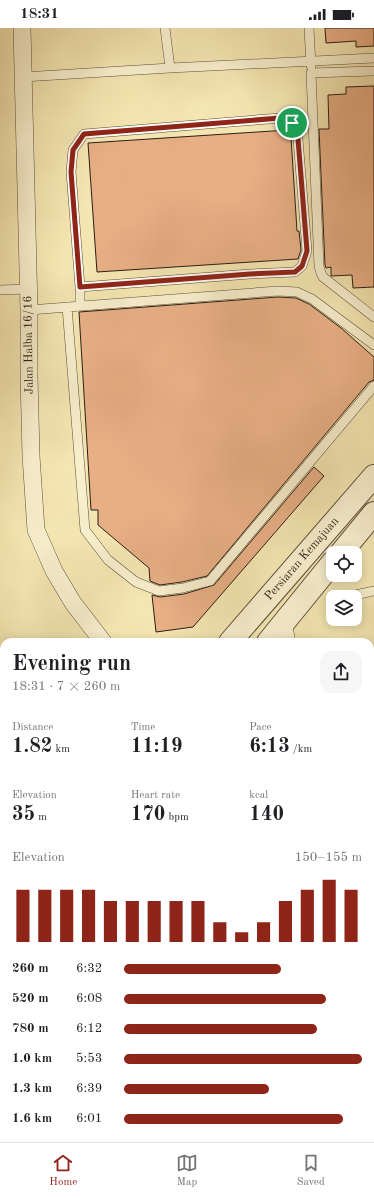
<!DOCTYPE html>
<html lang="en">
<head>
<meta charset="utf-8">
<style>
  :root { --surface:#fff; --page:#f6f6f6; --text:#202124; --muted:#757577; --line:#e0e0e0; --accent:#8f2418 }
  body { margin:0; font-family:"Old Standard TT",serif; background:var(--page); color:var(--text); height:100vh; display:flex; flex-direction:column; font-size:15px; white-space:nowrap }
  * { box-sizing:border-box; margin:0 }
  p { font-size:13px; color:var(--muted) }
  .icon { flex:none; width:22px; height:22px; fill:none; stroke:currentColor; stroke-width:2; stroke-linecap:round; stroke-linejoin:round }
  .map { position:relative; flex:1; overflow:hidden }
  .panel { position:absolute; left:0px; top:610px; width:374px; height:504px; display:flex; flex-direction:column; background:var(--surface); border-radius:12px 12px 0 0; box-shadow:0 2px 10px #0003 }
  .panel>* { flex:none }
  .buttons { position:absolute; left:326px; top:518px; display:grid; gap:8px }
  .buttons a { display:grid; place-items:center; width:36px; height:36px; border-radius:8px; background:var(--surface); box-shadow:0 2px 10px #0003; font-size:20px }
  .pin { position:absolute; display:grid; place-items:center; width:34px; height:34px; color:#fff; margin:-17px; border:2px solid #fff; border-radius:50%; box-shadow:0 1px 4px #0007 }
  .round { display:grid; place-items:center; flex:none; width:42px; height:42px; border-radius:12px; background:var(--page) }
  .summary { display:flex; align-items:center; justify-content:space-between; height:68px; padding:0 12px }
  h1 { font-size:22px; font-weight:800; line-height:30px }
  .stats { display:grid; grid-template-columns:repeat(3,1fr); gap:6px; height:68px; padding:4px 12px }
  .stats div { display:grid; align-content:center }
  .stats b { font-size:20px; font-weight:800 }
  .stats small { font-size:11px; font-weight:400 }
  .stats p { font-size:11px }
  .chart { height:112px; padding:8px 12px }
  .chart p { display:flex; justify-content:space-between }
  .chart svg { width:100%; height:72px; margin-top:4px; stroke:var(--accent); stroke-width:6 }
  ul { padding:0 12px; list-style:none; font-size:13px }
  li { display:grid; grid-template-columns:64px 48px 1fr; align-items:center; height:30px }
  li i { height:10px; border-radius:5px; background:var(--accent) }
  .status { display:flex; justify-content:space-between; align-items:center; height:28px; padding:0 20px; background:var(--surface); direction:ltr }
  .status svg { height:11px; fill:currentColor }
  .dock { display:flex; justify-content:space-around; align-items:center; height:56px; border-top:1px solid var(--line); background:var(--surface); font-size:11px; color:var(--muted) }
  .dock a { display:grid; justify-items:center; gap:2px }
  .dock .current { color:var(--accent) }
  .map>svg:first-child { display:block }
  .green { fill:#bcc48b; stroke:#747150 }
  .building { fill:#e8af85; stroke:#2b1e16 }
  .lines { fill:none; stroke-linecap:round; stroke-linejoin:round }
  .service-casing { stroke:#5d503d; stroke-width:10 }
  .minor-casing { stroke:#5d503d; stroke-width:18 }
  .tertiary-casing { stroke:#5d503d; stroke-width:24 }
  .service { stroke:#f8efcd; stroke-width:9 }
  .minor { stroke:#f8efcd; stroke-width:17 }
  .tertiary { stroke:#f8efcd; stroke-width:22 }
  .route-casing { stroke:#fff; stroke-width:8 }
  .route { stroke:#8f2418; stroke-width:5 }
  .labels { text-anchor:middle; dominant-baseline:central; stroke-width:3; stroke-linejoin:round; paint-order:stroke }
  .street-label { font-size:12px; fill:#2b1e16; stroke:#f8efcd }
</style>
</head>
<body>
<div class="status"><b>18:31</b><svg viewBox="0 0 49 12"><path d="M0 12V9h3v3zM5 12V6h3v6zM10 12V3h3v9zM15 12V0h3v12zM26 1h20v11H26zM47 4h2v5h-2z"/></svg></div>
<div class="map">
<svg width="374" height="1114" viewBox="0 0 374 1114">
  <rect width="100%" height="100%" fill="#f4e6b2"/>
  <filter id="stains"><feTurbulence type="fractalNoise" baseFrequency=".005" numOctaves="4"/><feColorMatrix values="0 0 0 0 .2 0 0 0 0 .09 0 0 0 0 .02 0 0 0 .5 -.17"/></filter>
  <radialGradient id="worn" r=".72"><stop offset=".6" stop-color="#630" stop-opacity="0"/><stop offset="1" stop-color="#630" stop-opacity=".3"/></radialGradient>
  <path class="green" d="M231 1110H364L365 1114H231Z"/>
  <path class="building" d="M325 0H374V18L356 19V13L326 15Z
    M374 58V259L353 260 352 247 331 248V239L326 240 325 237 319 101H329L328 67 346 66V59Z
    M288 102 291 109 297 203H299L301 222 298 231 97 244 88 115Z
    M278 269 296 270 309 276 341 300 374 329V352L369 354 207 548 182 554 160 557 150 553 149 540 98 497V482H91L79 284Z
    M314 439 324 448 193 599 156 604 152 567 160 569 184 566 214 557Z"/>
  <g class="lines">
    <g class="service-casing">
      <path id="service" d="M165 0 170 40
        M309 0 311 38
        M374 43 311 45 319 238 321 245 323 249 374 289
        M23 49 170 40 374 30
        M80 259 250 246 295 244 302 238 307 223 298 111 292 95 280 90 84 106 73 122 71 144 80 259V278
        M0 262 28 261
        M67 279 85 502 108 532 136 554 159 563 183 560 210 553 374 358
        M29 282 278 263 297 264 312 271 374 317
        M346 569 374 563
        M287 594 291 614
        M370 642 374 640
        M0 759 4 762
        M0 803 4 799
        M370 947 374 977
        M370 1086 372 1089 374 1111
        M0 1102 4 1105
        M10 1110 15 1114
        M221 1110 222 1114"/>
    </g>
    <g class="minor-casing">
      <path id="minor" d="M22 0 29 282V348L31 428 36 502 54 543 73 575 103 614"/>
    </g>
    <g class="tertiary-casing">
      <path id="tertiary" d="M341 525 374 485
        M230 614 374 448
        M268 614 333 534
        M0 879 4 874
        M0 930 4 925"/>
    </g>
    <use href="#service" class="service"/>
    <use href="#minor" class="minor"/>
    <use href="#tertiary" class="tertiary"/>
  </g>
  <g class="lines">
    <g class="route-casing">
      <path id="route" d="M280 90 292 95 298 111 307 223 302 238 295 244 250 246 80 259 71 144 73 122 84 106Z"/>
    </g>
    <use href="#route" class="route"/>
  </g>
  <g class="labels">
    <g class="street-label">
      <text transform="translate(29 317) rotate(-91)">Jalan Halba 16/16</text>
      <text transform="translate(302 531) rotate(-49)">Persiaran Kemajuan</text>
    </g>
  </g>
  <rect width="100%" height="100%" filter="url(#stains)"/>
  <rect width="100%" height="100%" fill="url(#worn)"/>
</svg>
<div class="buttons">
<a><svg class="icon" aria-label="locate" viewBox="0 0 24 24"><circle cx="12" cy="12" r="6"/><path d="M12 2v4M12 18v4M2 12h4M18 12h4"/></svg></a>
<a><svg class="icon" aria-label="layers" viewBox="0 0 24 24"><path d="M12 4l9 5-9 5-9-5zM3 14l9 5 9-5"/></svg></a>
</div>
<div class="pin" style="left:292px;top:95px;background:#1e9e55"><svg class="icon" aria-label="arrive" viewBox="0 0 24 24"><path d="M6 21V4h12l-3 4 3 4H6"/></svg></div>
<section class="panel">
<div class="summary"><div><h1>Evening run</h1><p>18:31 · 7 × 260 m</p></div><a class="round"><svg class="icon" aria-label="share" viewBox="0 0 24 24"><path d="M12 15V3M7 8l5-5 5 5M5 13v7h14v-7"/></svg></a></div>
<div class="stats">
<div><p>Distance</p><b>1.82<small> km</small></b></div>
<div><p>Time</p><b>11:19</b></div>
<div><p>Pace</p><b>6:13<small> /km</small></b></div>
</div>
<div class="stats">
<div><p>Elevation</p><b>35<small> m</small></b></div>
<div><p>Heart rate</p><b>170<small> bpm</small></b></div>
<div><p>kcal</p><b>140</b></div>
</div>
<div class="chart"><p><span>Elevation</span>150–155 m</p>
<svg viewBox="0 0 160 44" preserveAspectRatio="none"><path d="M5 44V12M15 44V12M25 44V12M35 44V12M45 44V19M55 44V19M65 44V19M75 44V19M85 44V19M95 44V32M105 44V38M115 44V32M125 44V19M135 44V12M145 44V6M155 44V12"/></svg>
</div>
<ul>
<li><b>260 m</b>6:32<i style="width:66%"></i></li>
<li><b>520 m</b>6:08<i style="width:85%"></i></li>
<li><b>780 m</b>6:12<i style="width:81%"></i></li>
<li><b>1.0 km</b>5:53<i style="width:100%"></i></li>
<li><b>1.3 km</b>6:39<i style="width:61%"></i></li>
<li><b>1.6 km</b>6:01<i style="width:92%"></i></li>
</ul>
</section>
</div>
<nav class="dock">
<a class="current"><svg class="icon" aria-label="home" viewBox="0 0 24 24"><path d="M3 11l9-7 9 7M6 9v11h12V9"/></svg>Home</a>
<a><svg class="icon" aria-label="map" viewBox="0 0 24 24"><path d="M3 6l6-2 6 2 6-2v14l-6 2-6-2-6 2zM9 4v14M15 6v14"/></svg>Map</a>
<a><svg class="icon" aria-label="saved" viewBox="0 0 24 24"><path d="M7 4h10v16l-5-4-5 4z"/></svg>Saved</a>
</nav>
</body>
</html>
